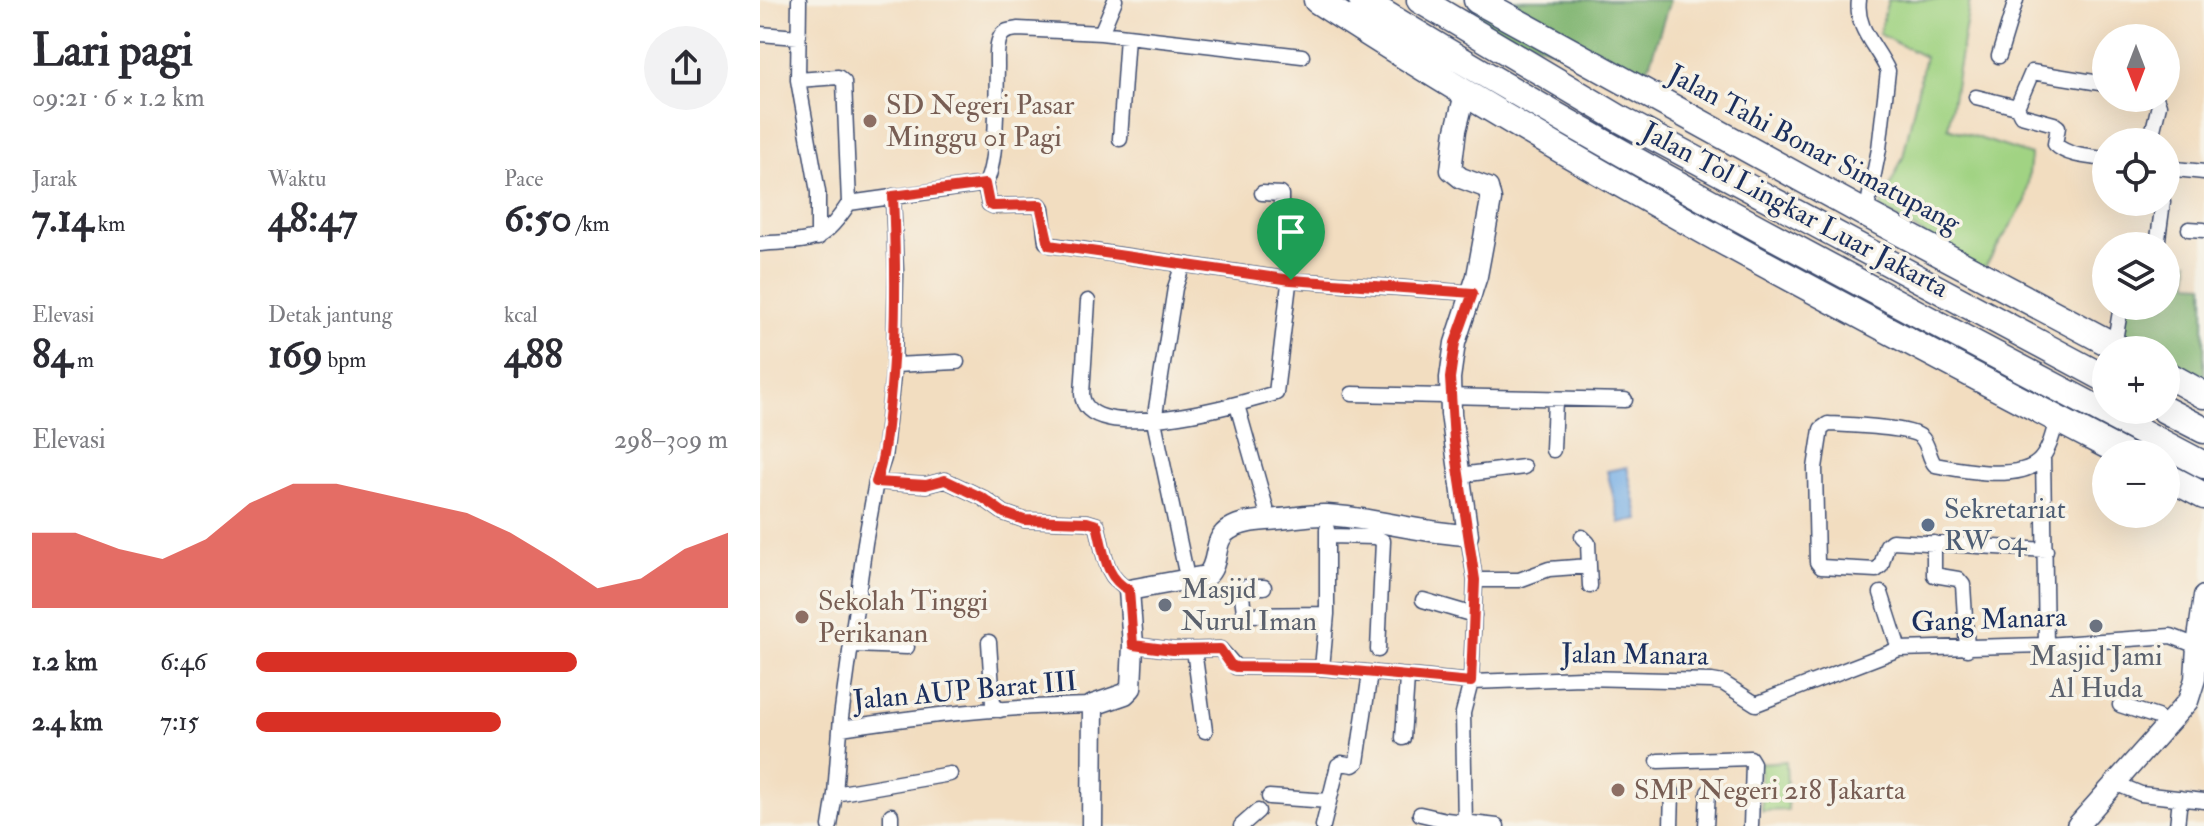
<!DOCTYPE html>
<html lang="id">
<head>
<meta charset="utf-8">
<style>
  :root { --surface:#fff; --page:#f2f2f3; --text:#2b2b33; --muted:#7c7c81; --accent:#d93025 }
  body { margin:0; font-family:"IM FELL Double Pica",serif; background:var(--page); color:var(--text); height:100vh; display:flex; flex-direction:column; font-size:30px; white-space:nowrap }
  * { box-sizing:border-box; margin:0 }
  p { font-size:26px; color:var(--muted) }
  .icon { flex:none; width:44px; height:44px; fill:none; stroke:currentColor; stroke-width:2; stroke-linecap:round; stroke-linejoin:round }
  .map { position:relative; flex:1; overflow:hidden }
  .side { display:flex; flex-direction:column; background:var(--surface); width:760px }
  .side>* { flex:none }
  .needle { width:52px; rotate:180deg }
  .controls { position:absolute; left:1332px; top:24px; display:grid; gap:16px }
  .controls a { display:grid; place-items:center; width:88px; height:88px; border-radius:50%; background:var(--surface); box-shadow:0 8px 32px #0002; font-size:40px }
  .pin { position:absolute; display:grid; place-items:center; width:68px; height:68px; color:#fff; margin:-82px -34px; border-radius:50% 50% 50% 0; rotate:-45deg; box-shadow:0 0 8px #0007 }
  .pin .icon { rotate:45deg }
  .round { display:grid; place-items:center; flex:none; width:84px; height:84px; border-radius:42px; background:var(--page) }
  .overview { display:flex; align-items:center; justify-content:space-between; height:136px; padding:0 32px }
  h1 { font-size:44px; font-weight:700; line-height:60px }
  .figures { display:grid; grid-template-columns:repeat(3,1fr); gap:12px; height:136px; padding:8px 32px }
  .figures div { display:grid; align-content:center }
  .figures b { font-size:40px; font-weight:700 }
  .figures small { font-size:22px; font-weight:400 }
  .figures p { font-size:22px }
  .chart { height:224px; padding:16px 32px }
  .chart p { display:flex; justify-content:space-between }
  .chart svg { width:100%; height:144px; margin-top:8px; fill:var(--accent); opacity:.7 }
  ul { padding:0 32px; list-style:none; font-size:26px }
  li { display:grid; grid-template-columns:128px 96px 1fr; align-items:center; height:60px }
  li i { height:20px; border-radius:10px; background:var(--accent) }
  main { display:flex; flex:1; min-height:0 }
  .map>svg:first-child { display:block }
  .green { fill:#a1d383; stroke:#5e8170; stroke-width:2 }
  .forest { fill:#80b571; stroke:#4e7268; stroke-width:2 }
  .water { fill:#76aee5; stroke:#486ea2; stroke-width:2 }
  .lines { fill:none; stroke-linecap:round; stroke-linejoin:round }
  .street-casing { stroke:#3b496d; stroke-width:17 }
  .secondary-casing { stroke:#3b496d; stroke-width:23 }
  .highway-casing { stroke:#3b496d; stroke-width:29 }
  .street { stroke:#fff; stroke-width:14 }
  .secondary { stroke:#fff; stroke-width:20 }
  .highway { stroke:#fff; stroke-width:26 }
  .route-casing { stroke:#fff; stroke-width:16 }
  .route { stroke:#d93025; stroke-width:10 }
  .education-dot { fill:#8d6e63; stroke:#f7f3e8; stroke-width:3 }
  .service-dot { fill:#5c6f8a; stroke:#f7f3e8; stroke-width:3 }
  .worship-dot { fill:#6b7280; stroke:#f7f3e8; stroke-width:3 }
  .labels { text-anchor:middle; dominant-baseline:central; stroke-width:7; stroke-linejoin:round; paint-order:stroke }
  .education-label { font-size:28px; fill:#785e54; stroke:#f7f3e8; text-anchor:start }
  .street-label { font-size:28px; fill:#1b2f5e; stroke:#f7f3e8 }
  .service-label { font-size:28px; fill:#4e5e75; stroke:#f7f3e8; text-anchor:start }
  .worship-label { font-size:28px; fill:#5b616d; stroke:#f7f3e8; text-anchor:start }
</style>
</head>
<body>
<main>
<section class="side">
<div class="overview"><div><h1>Lari pagi</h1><p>09:21 · 6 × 1.2 km</p></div><a class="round"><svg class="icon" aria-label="share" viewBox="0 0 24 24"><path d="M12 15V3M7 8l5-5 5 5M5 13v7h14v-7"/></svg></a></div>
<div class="figures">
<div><p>Jarak</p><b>7.14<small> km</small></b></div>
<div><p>Waktu</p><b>48:47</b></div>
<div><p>Pace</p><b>6:50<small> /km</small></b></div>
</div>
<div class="figures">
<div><p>Elevasi</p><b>84<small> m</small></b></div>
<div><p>Detak jantung</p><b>169<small> bpm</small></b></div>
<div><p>kcal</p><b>488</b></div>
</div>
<div class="chart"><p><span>Elevasi</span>298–309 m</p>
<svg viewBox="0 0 160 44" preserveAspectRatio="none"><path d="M0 44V21L10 21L20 26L30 29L40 23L50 12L60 6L70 6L80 9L90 12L100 15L110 21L120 29L130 38L140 35L150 26L160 21V44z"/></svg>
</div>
<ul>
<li><b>1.2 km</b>6:46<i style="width:68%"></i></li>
<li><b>2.4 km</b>7:15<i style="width:52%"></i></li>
</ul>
</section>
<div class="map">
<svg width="1444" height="826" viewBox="0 0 1444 826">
  <rect width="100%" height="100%" fill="#f7f3e8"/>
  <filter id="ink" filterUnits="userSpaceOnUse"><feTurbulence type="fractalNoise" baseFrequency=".0125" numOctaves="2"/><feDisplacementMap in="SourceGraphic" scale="16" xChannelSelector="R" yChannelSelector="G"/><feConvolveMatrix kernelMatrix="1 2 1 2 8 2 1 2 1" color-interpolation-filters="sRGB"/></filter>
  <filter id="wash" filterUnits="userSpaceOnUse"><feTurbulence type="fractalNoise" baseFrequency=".006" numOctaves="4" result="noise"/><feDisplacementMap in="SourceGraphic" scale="32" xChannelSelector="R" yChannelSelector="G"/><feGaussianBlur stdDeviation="1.8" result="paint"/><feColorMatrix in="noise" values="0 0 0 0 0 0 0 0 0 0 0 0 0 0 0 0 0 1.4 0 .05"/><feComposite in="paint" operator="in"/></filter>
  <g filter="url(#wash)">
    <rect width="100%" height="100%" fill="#f2ddc0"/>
    <path class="green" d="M1128 0H1210L1188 128 1271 155 1266 201 1223 270 1120 208 1143 157 1165 57 1119 34Z
      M1026 761 1028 810 1002 811 1000 763Z"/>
    <path class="forest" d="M713 0H910L883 84 708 18Z
      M1406 260 1429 261V283L1444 284V397L1406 378V350H1358L1364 306H1406Z"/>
    <path class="water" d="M867 467 879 520 860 523 847 471Z"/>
  </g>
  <g filter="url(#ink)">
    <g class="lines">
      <g class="street-casing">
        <path id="street" d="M39 0 38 80 58 192V238
          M1099 0C1095 29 1117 46 1128 71L1119 149 1106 214
          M341 33 542 56
          M0 34 38 37
          M1239 56 1256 0
          M38 80 78 77 84 82 89 203
          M1216 97 1257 107 1261 115 1294 124 1298 127 1295 144C1307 156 1329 157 1346 159
          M1257 107 1272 72 1346 84
          M360 139 367 36
          M1390 142 1399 105 1396 98
          M1406 168 1444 172
          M225 184 229 204 233 206 280 205 282 208 286 242 291 245 531 280 713 293
          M1429 229 1444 230
          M0 244C50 239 60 248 89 203L225 184C238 165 236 92 237 67 237 57 236 44 241 36 245 30 251 30 258 29L341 33 355 0
          M1397 246 1403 202
          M423 264 415 288 394 421 425 568
          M328 301 322 394C325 449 486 402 516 393L536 225 535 221 521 217V194L502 193
          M1354 346 1361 306
          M134 365 197 362
          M592 394 865 400
          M477 405 506 508
          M793 450 795 400
          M1283 456 1286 645
          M700 475 764 467
          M116 482 166 485 185 480 223 498 244 513 264 520 327 522 337 525C344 551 344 577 369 590
          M567 536 616 537 623 541 618 650
          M1174 543V575L1198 579 1203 585 1207 649
          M1286 550 1132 541 1127 545 1121 566 1116 570 1061 567 1057 562 1055 468 1061 429 1068 424C1086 425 1150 427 1161 437 1169 444 1168 457 1175 465 1201 470 1260 482 1280 460 1290 449 1293 433 1297 419
          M829 566 830 586
          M715 580H759L789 569 829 566 828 543 822 537
          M504 587H486L482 596 484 612 487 615 567 614
          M1121 593 1139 649
          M663 600 714 615
          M229 642 233 704 240 710
          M92 645 147 647
          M373 645 413 650 460 649 476 667 562 668 711 682 821 678 952 681 963 683 996 704 1139 649 1286 645 1411 636 1437 646
          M434 650 445 731
          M562 668 567 614V529
          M1360 705 1397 717 1409 726
          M81 728C165 715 248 706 333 705
          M643 738 647 678
          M898 761 990 758 993 763 991 826
          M1357 784 1381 794 1444 801
          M75 794 190 774
          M509 797 569 801
          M660 814 686 820 737 826
          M131 815V826
          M70 826 75 794 81 717 105 543 116 482 124 458 134 365 136 273 133 196
          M481 826 498 811
          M563 826 578 765 582 763 593 765 597 762 610 673
          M705 826 703 713 711 682 715 580 708 535
          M911 826 912 792
          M946 826 948 792
          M1417 826 1420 798"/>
      </g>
      <g class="secondary-casing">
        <path id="secondary" d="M332 826 333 705 365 694 371 688 373 645 369 590 446 576C461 564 451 539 470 529 484 520 503 521 518 519 534 518 551 514 567 515 615 518 660 533 708 535L691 414 690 378 695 343 717 276 731 200 728 188 701 178 691 170 696 130 705 94
          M1317 826 1428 701 1435 679 1437 646 1444 596"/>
      </g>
      <g class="highway-casing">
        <path id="highway" d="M557 0C816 169 1090 311 1364 454
          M602 0C875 169 1161 315 1444 465
          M660 0 862 120 1346 379
          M717 0 1106 214 1362 350
          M1406 374 1444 395
          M1405 410 1444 430
          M1406 476 1444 496"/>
      </g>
      <use href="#street" class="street"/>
      <use href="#secondary" class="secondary"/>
      <use href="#highway" class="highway"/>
    </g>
  </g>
  <g class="lines" filter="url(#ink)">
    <g class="route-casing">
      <path id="route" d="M225 184 229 204 233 206 280 205 289 245 531 280 713 293 695 343 690 378 694 441 715 580 711 682 562 668 476 667 471 665 460 649 413 650 373 645 369 590C344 577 344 551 337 525L327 522 264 520 244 513 223 498 185 480 166 485 116 482C125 455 127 427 130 398 137 330 136 264 133 196Z"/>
    </g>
    <use href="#route" class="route"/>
  </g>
  <g class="education-dot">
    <circle cx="110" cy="121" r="8"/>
    <circle cx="42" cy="617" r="8"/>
    <circle cx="858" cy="790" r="8"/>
  </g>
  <circle class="service-dot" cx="1168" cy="525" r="8"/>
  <g class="worship-dot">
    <circle cx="405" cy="605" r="8"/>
    <circle cx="1336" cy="626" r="8"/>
  </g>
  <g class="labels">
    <g class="education-label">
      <text x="126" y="105">SD Negeri Pasar<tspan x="126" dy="32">Minggu 01 Pagi</tspan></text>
      <text x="58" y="601">Sekolah Tinggi<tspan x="58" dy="32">Perikanan</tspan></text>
      <text x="874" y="790">SMP Negeri 218 Jakarta</text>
    </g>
    <g class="street-label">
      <text transform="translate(1054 149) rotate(28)">Jalan Tahi Bonar Simatupang</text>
      <text transform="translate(1035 210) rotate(28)">Jalan Tol Lingkar Luar Jakarta</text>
      <text transform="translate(1229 620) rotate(-2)">Gang Manara</text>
      <text transform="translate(875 655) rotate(1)">Jalan Manara</text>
      <text transform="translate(205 691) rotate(-5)">Jalan AUP Barat III</text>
    </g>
    <g class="service-label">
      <text x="1184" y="509">Sekretariat<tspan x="1184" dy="32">RW 04</tspan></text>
    </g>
    <g class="worship-label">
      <text x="421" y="589">Masjid<tspan x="421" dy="32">Nurul Iman</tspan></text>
      <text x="1336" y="656" text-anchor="middle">Masjid Jami<tspan x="1336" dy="32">Al Huda</tspan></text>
    </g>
  </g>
</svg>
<div class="controls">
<a><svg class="needle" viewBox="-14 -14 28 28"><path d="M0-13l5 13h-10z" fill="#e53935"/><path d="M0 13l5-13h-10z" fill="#7c7c81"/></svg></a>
<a><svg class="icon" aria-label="locate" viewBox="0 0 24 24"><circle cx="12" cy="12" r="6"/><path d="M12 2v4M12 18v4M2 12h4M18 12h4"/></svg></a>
<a><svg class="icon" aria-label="layers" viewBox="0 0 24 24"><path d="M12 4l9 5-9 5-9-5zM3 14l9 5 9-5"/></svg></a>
<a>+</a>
<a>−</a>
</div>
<div class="pin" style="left:531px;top:280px;background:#1e9e55"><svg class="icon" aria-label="arrive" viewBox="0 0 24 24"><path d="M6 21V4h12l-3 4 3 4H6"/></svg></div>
</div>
</main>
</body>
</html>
